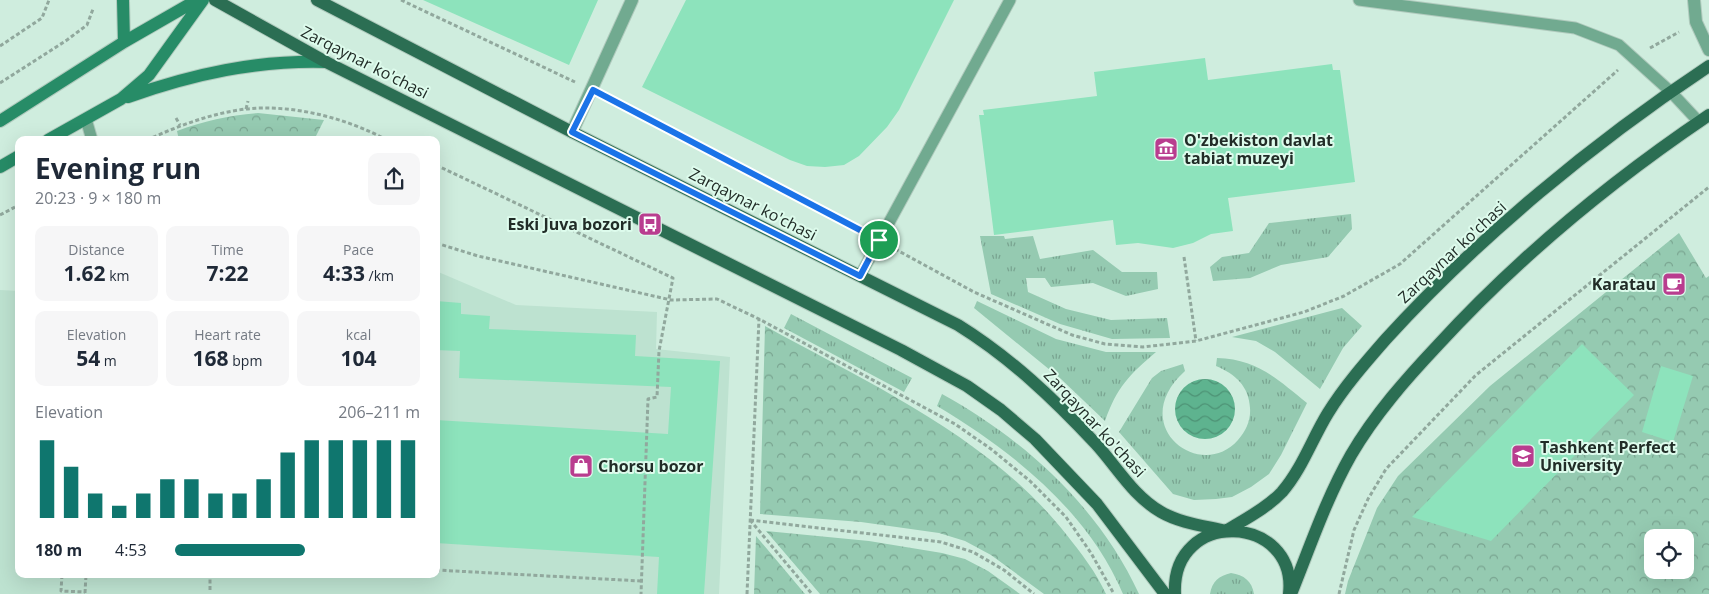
<!DOCTYPE html>
<html lang="en">
<head>
<meta charset="utf-8">
<style>
  :root { --surface:#fff; --page:#f6f6f7; --text:#1f2937; --muted:#747a83; --accent:#0f766e }
  body { margin:0; font-family:"Open Sans",sans-serif; background:var(--page); color:var(--text); height:100vh; display:flex; flex-direction:column; font-size:19px; white-space:nowrap }
  * { box-sizing:border-box; margin:0 }
  p { font-size:16px; color:var(--muted) }
  .icon { flex:none; width:28px; height:28px; fill:none; stroke:currentColor; stroke-width:2; stroke-linecap:round; stroke-linejoin:round }
  .map { position:relative; flex:1; overflow:hidden }
  .drawer { position:absolute; left:15px; top:136px; width:425px; height:442px; display:flex; flex-direction:column; background:var(--surface); border-radius:10px; box-shadow:0 5px 20px #0002 }
  .drawer>* { flex:none }
  .controls { position:absolute; left:1644px; top:529px; display:grid; gap:10px }
  .controls a { display:grid; place-items:center; width:50px; height:50px; border-radius:10px; background:var(--surface); box-shadow:0 5px 20px #0002; font-size:25px }
  .pin { position:absolute; display:grid; place-items:center; width:42px; height:42px; color:#fff; margin:-21px; border:2px solid #fff; border-radius:50%; box-shadow:0 1px 5px #0007 }
  .round { display:grid; place-items:center; flex:none; width:52px; height:52px; border-radius:10px; background:var(--page) }
  .summary { display:flex; align-items:center; justify-content:space-between; height:85px; padding:0 20px }
  h1 { font-size:28px; font-weight:700; line-height:38px }
  .metrics { display:grid; grid-template-columns:repeat(3,1fr); gap:8px; height:85px; padding:5px 20px }
  .metrics div { display:grid; align-content:center; border-radius:10px; background:var(--page); text-align:center }
  .metrics b { font-size:21px; font-weight:700 }
  .metrics small { font-size:14px; font-weight:400 }
  .metrics p { font-size:14px }
  .chart { height:140px; padding:10px 20px }
  .chart p { display:flex; justify-content:space-between }
  .chart svg { width:100%; height:90px; margin-top:5px; stroke:var(--accent); stroke-width:6 }
  ul { padding:0 20px; list-style:none; font-size:16px }
  li { display:grid; grid-template-columns:80px 60px 1fr; align-items:center; height:38px }
  li i { height:12px; border-radius:6px; background:var(--accent) }
  .map>svg:first-child { display:block }
  .built { fill:#bde2d0 }
  .grass { fill:url(#grass-tufts) }
  .forest { fill:url(#forest-crowns); fill-rule:evenodd }
  .water { fill:url(#water-waves) }
  .building { fill:#8de3bc }
  .lines { fill:none; stroke-linecap:round; stroke-linejoin:round }
  .service-casing { stroke:#b0cabd; stroke-width:13 }
  .minor-casing { stroke:#b0cabd; stroke-width:14 }
  .secondary-casing { stroke:#b0cabd; stroke-width:14 }
  .primary-casing { stroke:#b0cabd; stroke-width:14 }
  .path { stroke:#91a89d; stroke-width:3; stroke-dasharray:4 2.5; stroke-linecap:butt }
  .service { stroke:#71aa90; stroke-width:11 }
  .minor { stroke:#71aa90; stroke-width:12 }
  .secondary { stroke:#278c67; stroke-width:12 }
  .primary { stroke:#2b6e53; stroke-width:12 }
  .route-casing { stroke:#fff; stroke-width:10 }
  .route { stroke:#1a73e8; stroke-width:6 }
  .labels { text-anchor:middle; dominant-baseline:central; stroke-width:4; stroke-linejoin:round; paint-order:stroke }
  .street-label { font-size:16px; fill:#212c27; stroke:#ddfbec }
  .poi-label { font-size:16px; font-weight:bold; fill:#212c27; stroke:#ddfbec; text-anchor:start }
</style>
</head>
<body>
<div class="map">
<svg width="1709" height="594" viewBox="0 0 1709 594">
  <defs>
    <pattern id="grass-tufts" width="24" height="20" patternUnits="userSpaceOnUse" patternTransform="scale(1.25)"><rect width="24" height="20" fill="#95cab1"/><path d="M3 7l-1-3M5 7V3M7 7l1-3M15 17l-1-3M17 17v-4M19 17l1-3" fill="none" stroke="#79a490"/></pattern>
    <pattern id="forest-crowns" width="20" height="18" patternUnits="userSpaceOnUse" patternTransform="scale(1.25)"><rect width="20" height="18" fill="#95cab1"/><path d="M2 6a3 3 0 1 1 6 0M12 15a3 3 0 1 1 6 0" fill="none" stroke="#79a490"/></pattern>
    <pattern id="water-waves" width="16" height="10" patternUnits="userSpaceOnUse" patternTransform="scale(1.25)"><rect width="16" height="10" fill="#5eb38f"/><path d="M0 5q4-4 8 0t8 0" fill="none" stroke="#4d9275"/></pattern>
  </defs>
  <rect width="100%" height="100%" fill="#cfedde"/>
  <path class="built" d="M436 271 516 305 657 312 656 349 730 357 719 594H0V290L19 291V575H436Z"/>
  <path class="grass" d="M1351 214 1352 229 1328 257 1281 265 1250 278 1213 281 1210 267 1222 257 1249 253 1269 223Z
    M980 236H1004L1005 239 1033 236 1040 259 1093 250 1122 272H1157L1158 289 1126 296 1093 283 1051 287 1045 278H1026L1028 292 1066 309 1111 320 1167 318 1170 338 1112 339 1060 324 991 294Z
    M977 301 1056 339 1106 352H1156C1129 375 1117 387 1105 421L1061 379 974 308Z
    M1342 308 1362 326 1343 348 1320 389 1275 352 1256 341 1232 337Z
    M791 314 912 378 904 392 784 328Z
    M1217 358C1257 359 1277 379 1307 403L1281 455 1269 474 1251 487 1232 497 1216 499 1194 500 1173 494 1119 432 1152 378 1161 371 1183 364 1185 371C1125 425 1200 483 1238 440 1246 431 1251 420 1250 408 1249 386 1235 374 1216 366Z
    M942 394C1024 439 1099 507 1139 594H1123C1088 511 1012 451 937 406Z
    M1231 573C1244 575 1252 581 1254 594H1210C1212 581 1219 576 1231 573Z"/>
  <path class="forest" d="M258 113 324 120 314 140H179L177 131C203 121 231 115 258 113Z
    M1679 233 1706 278 1709 276V594H1345L1348 581 1377 508 1398 476 1490 386ZM1652 538H1685V570H1652Z
    M765 326C872 385 989 437 1066 534 1081 553 1096 572 1106 594H1044L991 555 965 541 939 533 861 522 760 514Z
    M766 531 869 541 942 553 965 559 988 571 1020 594H820Z
    M756 536 805 594H754Z"/>
  <path class="water" d="M1175 409a30 30 0 1 1 60 0a30 30 0 1 1-60 0Z"/>
  <path class="building" d="M423 0H598L569 65Z
    M686 0H954L899 110 887 127 859 156 844 165 825 167 807 166 790 160 642 87Z
    M1205 58 1208 80 1332 64 1333 70H1340L1355 182 1228 198 1233 231 1211 234 1193 243 1173 248 1138 243 1116 245 1113 220 994 235 979 115H984L983 110 1097 96 1094 72Z
    M436 301 461 303V314L490 316 489 329 636 335 635 356 720 361 704 594H657L659 557 436 543V420L668 434 671 387 459 378 460 351 436 350Z
    M1582 344 1634 395 1491 541 1412 517Z
    M1661 366 1693 376 1673 442 1642 432Z"/>
  <g class="lines">
    <g class="service-casing">
      <path id="service" d="M1359 0 1575 28 1619 45 1671 92 1699 122
        M86 119 92 140
        M860 276 1010 0"/>
    </g>
    <g class="minor-casing">
      <path id="minor" d="M1694 0 1696 22 1709 50
        M572 132 632 0"/>
    </g>
    <g class="secondary-casing">
      <path id="secondary" d="M123 0 124 42
        M128 97C193 74 257 60 326 62
        M0 121 124 42 197 0
        M48 140 121 99 149 75 203 0
        M0 167 19 156"/>
    </g>
    <g class="primary-casing">
      <path id="primary" d="M215 0 326 62 901 350 967 386 1001 410 1035 439 1097 504 1165 594
        M317 0 572 132 958 325C1011 358 1054 399 1096 444 1117 467 1133 496 1161 512 1180 523 1205 526 1226 531 1245 519 1267 508 1282 492 1302 469 1312 439 1328 413 1344 387 1365 363 1386 339 1479 237 1594 142 1709 66
        M1175 594C1171 507 1298 514 1289 594
        M1291 594C1310 547 1326 499 1351 455 1375 414 1406 379 1438 345 1518 258 1611 181 1709 115"/>
    </g>
    <path class="path" d="M401 0 575 82
      M0 46 42 18 49 0
      M1650 48 1679 32
      M0 83 67 40 87 25 93 9
      M608 98 863 232
      M246 109 248 101
      M176 118 180 125
      M147 140C178 126 212 113 246 109 293 104 346 118 387 140
      M436 165 673 278 659 351 657 397 648 399 641 594
      M0 215 19 205
      M436 243 478 256 671 300 717 299 759 319 955 424 991 449 1030 481 1066 517 1091 553 1114 594
      M895 249 974 292 1072 335 1105 344 1143 347 1196 341 1304 312 1344 296 1400 264 1618 70
      M1184 257 1196 341
      M750 520 941 542 973 552 1004 570 1034 594
      M750 520 812 594
      M436 570 641 581
      M62 575 61 591 85 592
      M210 590V575
      M85 593 86 575
      M747 594 759 319
      M1339 594 1354 530 1368 499 1386 469 1476 375 1709 187"/>
    <use href="#service" class="service"/>
    <use href="#minor" class="minor"/>
    <use href="#secondary" class="secondary"/>
    <use href="#primary" class="primary"/>
  </g>
  <g class="lines">
    <g class="route-casing">
      <path id="route" d="M593 90 879 240 860 276 572 132Z"/>
    </g>
    <use href="#route" class="route"/>
  </g>
  <defs>
    <g id="museum-square" transform="scale(1.25)"><rect x="-9" y="-9" width="18" height="18" rx="4" fill="#b93d8f" stroke="#ddfbec"/><path d="M0-6L6-3V-2H-6V-3ZM-5-1h2V3h-2ZM-1-1h2V3h-2ZM3-1h2V3H3ZM-6 4H6V6H-6Z" fill="#fff"/></g>
    <g id="bus-square" transform="scale(1.25)"><rect x="-9" y="-9" width="18" height="18" rx="4" fill="#b93d8f" stroke="#ddfbec"/><path d="M-5-6H5V4H4V6H2V4H-2V6H-4V4H-5ZM-3.5-4V0h7V-4ZM-3.5 1.2v1.5H-2V1.2ZM2 1.2v1.5H3.5V1.2Z" fill="#fff"/></g>
    <g id="cafe-square" transform="scale(1.25)"><rect x="-9" y="-9" width="18" height="18" rx="4" fill="#b93d8f" stroke="#ddfbec"/><path d="M-5.5-4.5H6V0H3Q3 3.5 0 3.5H-2.5Q-5.5 3.5-5.5 0ZM3-3.2v2h1.7v-2ZM-6 4.5H4V6H-6Z" fill="#fff"/></g>
    <g id="university-square" transform="scale(1.25)"><rect x="-9" y="-9" width="18" height="18" rx="4" fill="#b93d8f" stroke="#ddfbec"/><path d="M0-5L7-2L0 1L-7-2ZM-4 1L0 2.5L4 1V4Q0 6-4 4Z" fill="#fff"/></g>
    <g id="shop-square" transform="scale(1.25)"><rect x="-9" y="-9" width="18" height="18" rx="4" fill="#b93d8f" stroke="#ddfbec"/><path d="M-5-2.5h2.3a2.7 3.5 0 0 1 5.4 0H5L5.5 6h-11ZM-1.5-2.5h3a1.5 2.3 0 0 0-3 0Z" fill="#fff"/></g>
  </defs>
  <g fill-rule="evenodd">
    <use href="#museum-square" x="1166" y="149"/>
    <use href="#bus-square" x="650" y="224"/>
    <use href="#cafe-square" x="1674" y="284"/>
    <use href="#university-square" x="1523" y="456"/>
    <use href="#shop-square" x="581" y="466"/>
  </g>
  <g class="labels">
    <g class="street-label">
      <text transform="translate(365 62) rotate(27)">Zarqaynar ko'chasi</text>
      <text transform="translate(753 204) rotate(27)">Zarqaynar ko'chasi</text>
      <text transform="translate(1452 252) rotate(-43)">Zarqaynar ko'chasi</text>
      <text transform="translate(1095 423) rotate(47)">Zarqaynar ko'chasi</text>
    </g>
    <g class="poi-label">
      <text x="1184" y="140">O'zbekiston davlat<tspan x="1184" dy="18">tabiat muzeyi</tspan></text>
      <text x="632" y="224" text-anchor="end">Eski Juva bozori</text>
      <text x="1656" y="284" text-anchor="end">Karatau</text>
      <text x="1540" y="447">Tashkent Perfect<tspan x="1540" dy="18">University</tspan></text>
      <text x="598" y="466">Chorsu bozor</text>
    </g>
  </g>
</svg>
<div class="controls">
<a><svg class="icon" aria-label="locate" viewBox="0 0 24 24"><circle cx="12" cy="12" r="6"/><path d="M12 2v4M12 18v4M2 12h4M18 12h4"/></svg></a>
</div>
<div class="pin" style="left:879px;top:240px;background:#1e9e55"><svg class="icon" aria-label="arrive" viewBox="0 0 24 24"><path d="M6 21V4h12l-3 4 3 4H6"/></svg></div>
<section class="drawer">
<div class="summary"><div><h1>Evening run</h1><p>20:23 · 9 × 180 m</p></div><a class="round"><svg class="icon" aria-label="share" viewBox="0 0 24 24"><path d="M12 15V3M7 8l5-5 5 5M5 13v7h14v-7"/></svg></a></div>
<div class="metrics">
<div><p>Distance</p><b>1.62<small> km</small></b></div>
<div><p>Time</p><b>7:22</b></div>
<div><p>Pace</p><b>4:33<small> /km</small></b></div>
</div>
<div class="metrics">
<div><p>Elevation</p><b>54<small> m</small></b></div>
<div><p>Heart rate</p><b>168<small> bpm</small></b></div>
<div><p>kcal</p><b>104</b></div>
</div>
<div class="chart"><p><span>Elevation</span>206–211 m</p>
<svg viewBox="0 0 160 44" preserveAspectRatio="none"><path d="M5 44V6M15 44V19M25 44V32M35 44V38M45 44V32M55 44V25M65 44V25M75 44V32M85 44V32M95 44V25M105 44V12M115 44V6M125 44V6M135 44V6M145 44V6M155 44V6"/></svg>
</div>
<ul>
<li><b>180 m</b>4:53<i style="width:53%"></i></li>
</ul>
</section>
</div>
</body>
</html>
